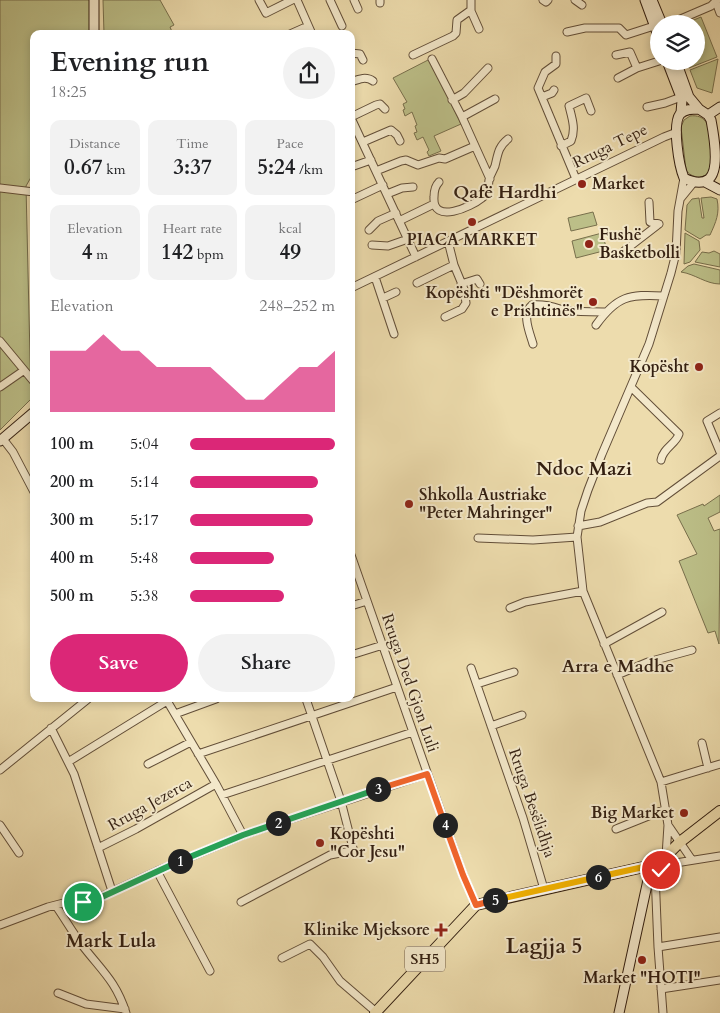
<!DOCTYPE html>
<html lang="en">
<head>
<meta charset="utf-8">
<style>
  :root { --surface:#fff; --page:#f2f2f2; --text:#202124; --muted:#757577; --accent:#db2777 }
  body { margin:0; font-family:Cardo,serif; background:var(--page); color:var(--text); height:100vh; display:flex; flex-direction:column; font-size:19px; white-space:nowrap }
  * { box-sizing:border-box; margin:0 }
  p { font-size:16px; color:var(--muted) }
  .icon { flex:none; width:28px; height:28px; fill:none; stroke:currentColor; stroke-width:2; stroke-linecap:round; stroke-linejoin:round }
  .map { position:relative; flex:1; overflow:hidden }
  .sheet { position:absolute; left:30px; top:30px; width:325px; height:672px; display:flex; flex-direction:column; background:var(--surface); border-radius:10px; box-shadow:0 2px 8px #0003 }
  .sheet>* { flex:none }
  .fabs { position:absolute; left:650px; top:15px; display:grid; gap:10px }
  .fabs a { display:grid; place-items:center; width:55px; height:55px; border-radius:50%; background:var(--surface); box-shadow:0 2px 8px #0003; font-size:25px }
  .pin { position:absolute; display:grid; place-items:center; width:42px; height:42px; color:#fff; margin:-21px; border:2px solid #fff; border-radius:50%; box-shadow:0 1px 5px #0007 }
  .km { position:absolute; width:25px; height:25px; margin:-12px; border-radius:50%; background:#222; color:#fff; font-size:14px; line-height:25px; text-align:center }
  .round { display:grid; place-items:center; flex:none; width:52px; height:52px; border-radius:26px; background:var(--page) }
  .headline { display:flex; align-items:center; justify-content:space-between; height:85px; padding:0 20px }
  h1 { font-size:28px; font-weight:700; line-height:38px }
  .figures { display:grid; grid-template-columns:repeat(3,1fr); gap:8px; height:85px; padding:5px 20px }
  .figures div { display:grid; align-content:center; border-radius:10px; background:var(--page); text-align:center }
  .figures b { font-size:21px; font-weight:700 }
  .figures small { font-size:14px; font-weight:400 }
  .figures p { font-size:14px }
  .chart { height:140px; padding:10px 20px }
  .chart p { display:flex; justify-content:space-between }
  .chart svg { width:100%; height:90px; margin-top:5px; fill:var(--accent); opacity:.7 }
  .action { display:flex; gap:10px; margin-top:auto; padding:10px 20px }
  .action a { flex:1; height:58px; border-radius:30px; background:var(--accent); color:#fff; font-size:20px; font-weight:700; line-height:58px; text-align:center }
  .action a+a { background:var(--page); color:var(--text) }
  ul { padding:0 20px; list-style:none; font-size:16px }
  li { display:grid; grid-template-columns:80px 60px 1fr; align-items:center; height:38px }
  li i { height:12px; border-radius:6px; background:var(--accent) }
  .map>svg:first-child { display:block }
  .green { fill:#bcbf88; stroke:#786f4c }
  .lines { fill:none; stroke-linecap:round; stroke-linejoin:round }
  .street-casing { stroke:#624e38; stroke-width:9 }
  .secondary-casing { stroke:#331f11; stroke-width:11 }
  .primary-casing { stroke:#331f11; stroke-width:12 }
  .street { stroke:#f3e8ca; stroke-width:7 }
  .secondary { stroke:#f3e8ca; stroke-width:9 }
  .primary { stroke:#eddcad; stroke-width:10 }
  .split-1-casing { stroke:#fff; stroke-width:10 }
  .split-2-casing { stroke:#fff; stroke-width:10 }
  .split-3-casing { stroke:#fff; stroke-width:10 }
  .split-4-casing { stroke:#fff; stroke-width:10 }
  .split-5-casing { stroke:#fff; stroke-width:10 }
  .split-6-casing { stroke:#fff; stroke-width:10 }
  .split-7-casing { stroke:#fff; stroke-width:10 }
  .split-1 { stroke:#22a559; stroke-width:6 }
  .split-2 { stroke:#22a559; stroke-width:6 }
  .split-3 { stroke:#22a559; stroke-width:6 }
  .split-4 { stroke:#f0652b; stroke-width:6 }
  .split-5 { stroke:#f0652b; stroke-width:6 }
  .split-6 { stroke:#f5b400; stroke-width:6 }
  .split-7 { stroke:#f5b400; stroke-width:6 }
  .poi-dot { fill:#8f2418; stroke:#f3e8ca; stroke-width:2 }
  .labels { text-anchor:middle; dominant-baseline:central; stroke-width:4; stroke-linejoin:round; paint-order:stroke }
  .shield { fill:#f3e8ca; stroke:#6d5b48; stroke-width:1 }
  .shield-label { font-size:15px; font-weight:bold; fill:#331f11 }
  .street-label { font-size:16px; fill:#331f11; stroke:#f3e8ca }
  .poi-label { font-size:16px; font-weight:bold; fill:#331f11; stroke:#f3e8ca; text-anchor:start }
  .neighbourhood-label { font-size:18px; font-weight:bold; fill:#331f11; stroke:#f3e8ca }
  .quarter-label { font-size:19px; font-weight:bold; fill:#331f11; stroke:#f3e8ca }
  .district-label { font-size:21px; font-weight:bold; fill:#331f11; stroke:#f3e8ca }
</style>
</head>
<body>
<div class="map">
<svg width="720" height="1013" viewBox="0 0 720 1013">
  <rect width="100%" height="100%" fill="#eddcad"/>
  <filter id="stains"><feTurbulence type="fractalNoise" baseFrequency=".004" numOctaves="4"/><feColorMatrix values="0 0 0 0 .2 0 0 0 0 .09 0 0 0 0 .02 0 0 0 .5 -.17"/></filter>
  <radialGradient id="worn" r=".72"><stop offset=".6" stop-color="#630" stop-opacity="0"/><stop offset="1" stop-color="#630" stop-opacity=".3"/></radialGradient>
  <path class="green" d="M0 0H93L92 34H34V172L26 186 31 399 0 430Z
    M103 0H160L174 25 170 27 173 34H104Z
    M701 17 717 57 689 68 686 61H696V24H684Z
    M430 59 461 124 434 136 441 151 429 156 427 152 429 150 423 137 417 140 414 133 417 132 415 126 417 125 412 112 405 116 403 110 405 109 403 104 407 102 393 78Z
    M718 59 712 93 697 88 690 70Z
    M690 116C697 115 704 117 707 124 710 131 713 166 710 171 704 180 691 178 686 170L681 127 684 120Z
    M711 197 717 199C720 213 716 222 710 235H706L700 239 685 230 687 205 692 199 699 198 702 218H704L701 198Z
    M593 212 597 225 571 231 568 218Z
    M602 233 607 250 576 258 572 241Z
    M685 233 699 241 700 250 690 262 684 264Z
    M714 251 720 254V267L695 262 702 252 709 253Z
    M694 264 720 270V284C706 284 695 274 681 272L688 266Z
    M720 495V512L708 518 714 531 720 529 719 644 715 631 708 633 679 561 697 554 677 515 703 504 704 506Z"/>
  <g class="lines">
    <g class="street-casing">
      <path id="street" d="M259 0 266 13 292 0
        M297 0 312 34
        M330 0 342 26
        M354 0 358 9
        M543 0 546 2 548 0
        M575 0 582 5
        M716 2 720 13
        M380 3V0
        M471 11 479 29
        M669 24 711 6 717 0
        M567 32 585 28H619L626 35 654 26
        M290 34 308 26
        M351 53 360 54 363 60
        M413 55 453 36 456 33 457 20 471 10V0
        M616 55 630 52 637 68
        M556 56V64L545 72 538 88 576 179
        M432 59 462 117 490 179
        M618 78 637 68 659 61
        M351 82C359 79 366 76 373 81
        M542 97 552 93 554 90
        M452 100 464 93 488 68
        M647 107 665 103 681 97
        M351 117 376 105 380 104 385 109
        M462 117 495 99
        M351 118 416 257
        M363 142 391 130 397 135 400 141
        M561 146 571 141C576 129 572 118 569 106L586 98 591 111
        M351 167 371 160
        M376 171 401 161 406 160 418 165 439 158 445 159 475 146
        M439 182C435 186 434 191 434 197 432 225 471 207 482 198 489 193 488 188 489 180 490 175 493 171 495 166 498 154 498 147 508 139
        M0 188 34 192
        M387 194 402 188 413 187
        M681 198 694 182
        M351 200 383 185
        M649 202 650 222 659 224
        M399 221 434 204
        M369 230 378 221 396 213
        M372 245 388 246 408 239
        M624 251 659 224
        M375 277 394 334
        M417 283 454 265 448 241
        M461 284 477 279 480 284
        M351 288 664 137 677 132
        M383 298 396 292
        M445 317 462 309 466 303 464 289 454 265
        M596 325C617 296 629 294 663 296
        M0 341 34 382
        M533 344C530 333 521 314 532 305 543 304 551 306 560 309 574 313 591 311 606 312
        M0 387 23 371
        M631 387 679 434C676 444 663 448 661 460
        M720 413 707 421 720 452
        M3 439 13 452 34 492
        M578 526 600 522 647 503 657 502 720 456
        M478 538 533 540 577 537
        M351 555 463 875 476 905
        M351 606 367 601
        M510 608 525 602 583 591
        M604 644 662 612
        M351 655 383 645
        M471 668 523 818 544 889
        M617 675 648 662 692 650
        M477 684 514 672
        M166 699 216 784 243 835
        M175 714 216 699
        M491 726 522 715
        M51 728 74 774 112 891
        M702 743 708 768
        M198 754 397 687
        M68 762 167 701
        M148 764 191 742
        M0 770 88 699
        M661 782 720 764
        M222 795 413 732
        M0 825 19 853
        M668 825 692 860
        M616 829 666 809
        M98 848 136 829 216 784
        M666 856 668 825 661 782 583 591 577 537 581 511 588 490 602 454 649 344 671 273 676 253 678 211 684 178
        M663 865 720 856
        M157 871 210 971
        M655 873 658 947 663 1013
        M241 902 330 855 351 851 353 848 341 801 306 699
        M56 906C65 919 73 933 82 945 101 970 116 981 126 1013
        M0 925 48 907 75 900 87 903 157 871 243 835 427 774
        M658 947 720 937
        M282 958 310 944 323 957 340 981 376 1012
        M661 989 720 980
        M58 993 86 1004 125 1009"/>
    </g>
    <g class="secondary-casing">
      <path id="secondary" d="M645 0 659 38
        M652 0 662 24
        M94 34V0
        M667 61 682 100 681 113
        M676 61 689 97 699 109
        M699 109 708 115 711 120C714 136 720 169 709 179 701 185 692 182 684 178 679 166 672 125 680 114 685 109 692 109 699 109Z
        M708 115 720 107
        M705 182 720 190
        M0 441 34 412
        M619 1013 650 871"/>
    </g>
    <g class="primary-casing">
      <path id="primary" d="M648 866a7 7 0 1 1 14 0a7 7 0 1 1-14 0Z
        M661 861 680 842 720 811
        M375 1013 476 905 648 866"/>
    </g>
    <use href="#street" class="street"/>
    <use href="#secondary" class="secondary"/>
    <use href="#primary" class="primary"/>
  </g>
  <g class="lines">
    <g class="split-1-casing">
      <path id="split-1" d="M83 902 93 901 180 861"/>
    </g>
    <g class="split-2-casing">
      <path id="split-2" d="M180 861 243 835 278 823"/>
    </g>
    <g class="split-3-casing">
      <path id="split-3" d="M278 823 378 789"/>
    </g>
    <g class="split-4-casing">
      <path id="split-4" d="M378 789 427 774 445 825"/>
    </g>
    <g class="split-5-casing">
      <path id="split-5" d="M445 825 463 875 476 905 495 900"/>
    </g>
    <g class="split-6-casing">
      <path id="split-6" d="M495 900 598 877"/>
    </g>
    <g class="split-7-casing">
      <path id="split-7" d="M598 877 648 866C650 873 656 874 661 870"/>
    </g>
    <use href="#split-1" class="split-1"/>
    <use href="#split-2" class="split-2"/>
    <use href="#split-3" class="split-3"/>
    <use href="#split-4" class="split-4"/>
    <use href="#split-5" class="split-5"/>
    <use href="#split-6" class="split-6"/>
    <use href="#split-7" class="split-7"/>
  </g>
  <g class="poi-dot">
    <circle cx="582" cy="184" r="5"/>
    <circle cx="472" cy="222" r="5"/>
    <circle cx="589" cy="244" r="5"/>
    <circle cx="593" cy="302" r="5"/>
    <circle cx="699" cy="367" r="5"/>
    <circle cx="409" cy="504" r="5"/>
    <circle cx="684" cy="813" r="5"/>
    <circle cx="320" cy="843" r="5"/>
    <path d="M438.5 922.5h5v5h5v5h-5v5h-5v-5h-5v-5h5z"/>
    <circle cx="642" cy="960" r="5"/>
  </g>
  <g class="labels">
    <rect class="shield" x="405" y="946.5" width="40" height="25" rx="4"/>
    <g class="shield-label">
      <text x="425" y="959">SH5</text>
    </g>
    <g class="street-label">
      <text transform="translate(610 146) rotate(-26)">Rruga Tepe</text>
      <text transform="translate(410 683) rotate(71)">Rruga Ded Gjon Luli</text>
      <text transform="translate(532 803) rotate(71)">Rruga Besëlidhja</text>
      <text transform="translate(150 804) rotate(-29)">Rruga Jezerca</text>
    </g>
    <g class="poi-label">
      <text x="592" y="184">Market</text>
      <text x="599" y="235">Fushë<tspan x="599" dy="18">Basketbolli</tspan></text>
      <text x="472" y="240" text-anchor="middle">PIACA MARKET</text>
      <text x="583" y="293" text-anchor="end">Kopështi "Dëshmorët<tspan x="583" dy="18">e Prishtinës"</tspan></text>
      <text x="689" y="367" text-anchor="end">Kopësht</text>
      <text x="419" y="495">Shkolla Austriake<tspan x="419" dy="18">"Peter Mahringer"</tspan></text>
      <text x="674" y="813" text-anchor="end">Big Market</text>
      <text x="330" y="834">Kopështi<tspan x="330" dy="18">"Cor Jesu"</tspan></text>
      <text x="430" y="930" text-anchor="end">Klinike Mjeksore</text>
      <text x="642" y="978" text-anchor="middle">Market "HOTI"</text>
    </g>
    <g class="neighbourhood-label">
      <text x="505" y="192">Qafë Hardhi</text>
      <text x="618" y="666">Arra e Madhe</text>
    </g>
    <g class="quarter-label">
      <text x="584" y="469">Ndoc Mazi</text>
      <text x="111" y="941">Mark Lula</text>
    </g>
    <g class="district-label">
      <text x="544" y="946">Lagjja 5</text>
    </g>
  </g>
  <rect width="100%" height="100%" filter="url(#stains)"/>
  <rect width="100%" height="100%" fill="url(#worn)"/>
</svg>
<div class="fabs">
<a><svg class="icon" aria-label="layers" viewBox="0 0 24 24"><path d="M12 4l9 5-9 5-9-5zM3 14l9 5 9-5"/></svg></a>
</div>
<div class="pin" style="left:83px;top:902px;background:#1e9e55"><svg class="icon" aria-label="arrive" viewBox="0 0 24 24"><path d="M6 21V4h12l-3 4 3 4H6"/></svg></div>
<div class="pin" style="left:661px;top:870px;background:#d93025"><svg class="icon" aria-label="check" viewBox="0 0 24 24"><path d="M5 12l5 5 9-10"/></svg></div>
<b class="km" style="left:180px;top:861px">1</b>
<b class="km" style="left:278px;top:823px">2</b>
<b class="km" style="left:378px;top:789px">3</b>
<b class="km" style="left:445px;top:825px">4</b>
<b class="km" style="left:495px;top:900px">5</b>
<b class="km" style="left:598px;top:877px">6</b>
<section class="sheet">
<div class="headline"><div><h1>Evening run</h1><p>18:25</p></div><a class="round"><svg class="icon" aria-label="share" viewBox="0 0 24 24"><path d="M12 15V3M7 8l5-5 5 5M5 13v7h14v-7"/></svg></a></div>
<div class="figures">
<div><p>Distance</p><b>0.67<small> km</small></b></div>
<div><p>Time</p><b>3:37</b></div>
<div><p>Pace</p><b>5:24<small> /km</small></b></div>
</div>
<div class="figures">
<div><p>Elevation</p><b>4<small> m</small></b></div>
<div><p>Heart rate</p><b>142<small> bpm</small></b></div>
<div><p>kcal</p><b>49</b></div>
</div>
<div class="chart"><p><span>Elevation</span>248–252 m</p>
<svg viewBox="0 0 160 44" preserveAspectRatio="none"><path d="M0 44V14L10 14L20 14L30 6L40 14L50 14L60 22L70 22L80 22L90 22L100 30L110 38L120 38L130 30L140 22L150 22L160 14V44z"/></svg>
</div>
<ul>
<li><b>100 m</b>5:04<i style="width:100%"></i></li>
<li><b>200 m</b>5:14<i style="width:88%"></i></li>
<li><b>300 m</b>5:17<i style="width:85%"></i></li>
<li><b>400 m</b>5:48<i style="width:58%"></i></li>
<li><b>500 m</b>5:38<i style="width:65%"></i></li>
</ul>
<div class="action"><a>Save</a><a>Share</a></div>
</section>
</div>
</body>
</html>
